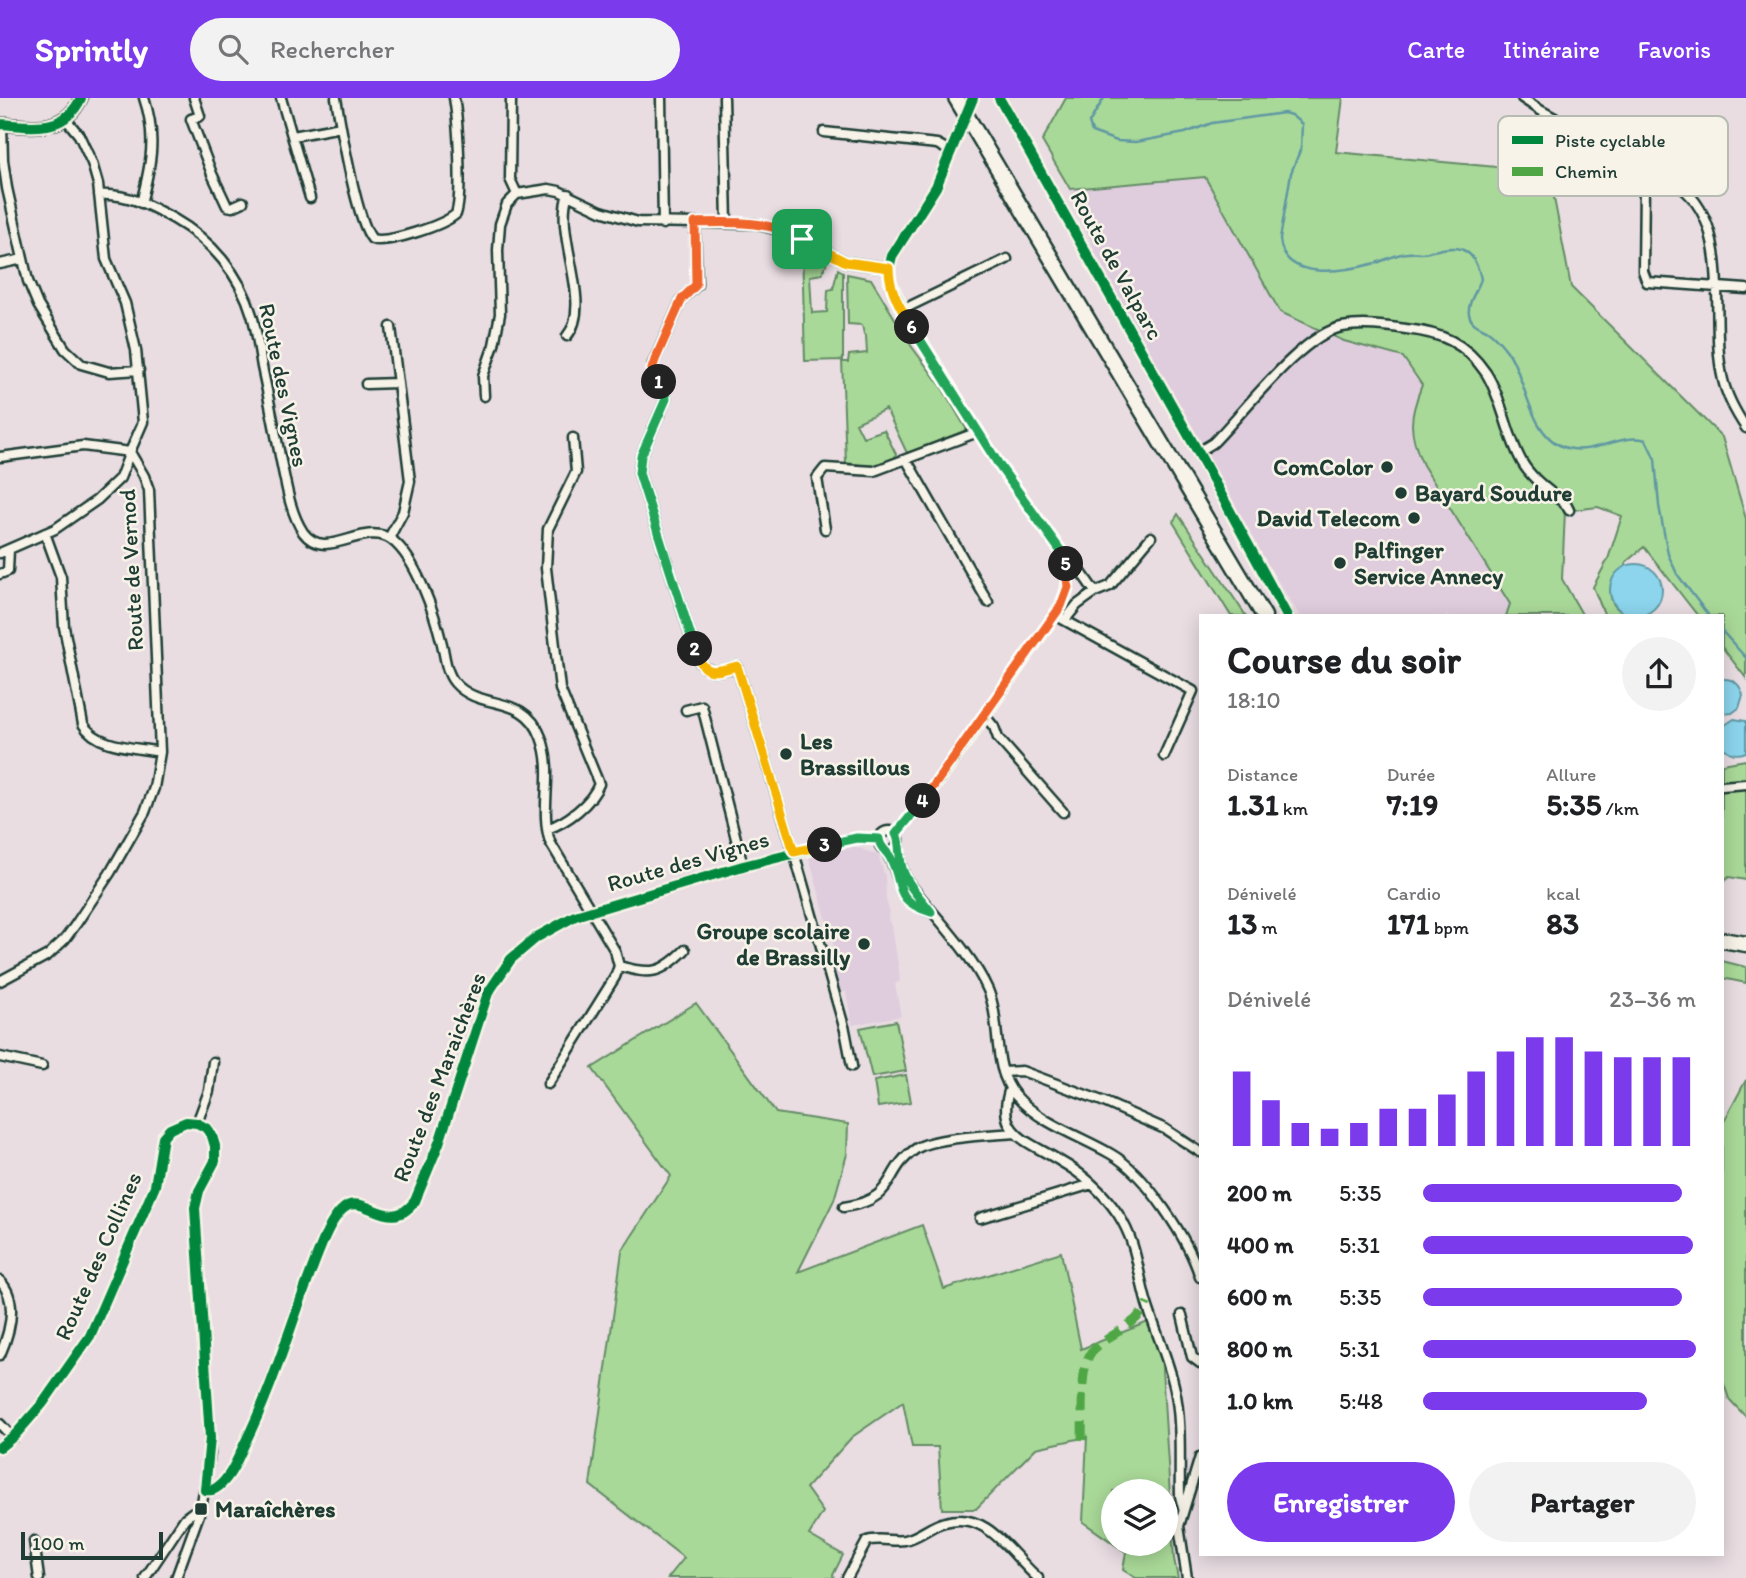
<!DOCTYPE html>
<html lang="fr">
<head>
<meta charset="utf-8">
<style>
  :root { --surface:#fff; --page:#f2f2f2; --text:#202124; --muted:#757577; --accent:#7c3aed }
  body { margin:0; font-family:Itim,sans-serif; background:var(--page); color:var(--text); height:100vh; display:flex; flex-direction:column; font-size:26px; white-space:nowrap }
  * { box-sizing:border-box; margin:0 }
  p { font-size:23px; color:var(--muted) }
  .icon { flex:none; width:38px; height:38px; fill:none; stroke:currentColor; stroke-width:2; stroke-linecap:round; stroke-linejoin:round }
  .map { position:relative; flex:1; overflow:hidden }
  .details { position:absolute; left:1199px; top:516px; width:525px; height:942px; display:flex; flex-direction:column; background:var(--surface); border-radius:0px; box-shadow:0 4px 18px #0003 }
  .details>* { flex:none }
  .controls { position:absolute; left:1101px; top:1381px; display:grid; gap:14px }
  .controls a { display:grid; place-items:center; width:77px; height:77px; border-radius:50%; background:var(--surface); box-shadow:0 4px 18px #0003; font-size:35px }
  .scale { position:absolute; left:21px; bottom:18px; width:142px; box-sizing:border-box; padding-left:7px; border:4px solid #1f3d34; border-top:0; font-size:19px; line-height:24px; white-space:nowrap; color:#1f3d34; -webkit-text-stroke:5px #f7f3e8; paint-order:stroke }
  .pin { position:absolute; display:grid; place-items:center; width:60px; height:60px; color:#fff; margin:-30px; border-radius:14px; box-shadow:0 4px 10px #0006 }
  .km { position:absolute; width:35px; height:35px; margin:-18px; border-radius:50%; background:#222; color:#fff; font-size:19px; line-height:35px; text-align:center }
  .round { display:grid; place-items:center; flex:none; width:74px; height:74px; border-radius:37px; background:var(--page) }
  .overview { display:flex; align-items:center; justify-content:space-between; height:119px; padding:0 28px }
  h1 { font-size:38px; font-weight:700; line-height:52px }
  .metrics { display:grid; grid-template-columns:repeat(3,1fr); gap:10px; height:119px; padding:7px 28px }
  .metrics div { display:grid; align-content:center }
  .metrics b { font-size:30px; font-weight:700 }
  .metrics small { font-size:19px; font-weight:400 }
  .metrics p { font-size:19px }
  .chart { height:196px; padding:14px 28px }
  .chart p { display:flex; justify-content:space-between }
  .chart svg { width:100%; height:126px; margin-top:7px; stroke:var(--accent); stroke-width:6 }
  .action { display:flex; gap:14px; margin-top:auto; padding:14px 28px }
  .action a { flex:1; height:80px; border-radius:42px; background:var(--accent); color:#fff; font-size:28px; font-weight:700; line-height:80px; text-align:center }
  .action a+a { background:var(--page); color:var(--text) }
  ul { padding:0 28px; list-style:none; font-size:23px }
  li { display:grid; grid-template-columns:112px 84px 1fr; align-items:center; height:52px }
  li i { height:18px; border-radius:9px; background:var(--accent) }
  header { display:flex; align-items:center; gap:42px; box-sizing:border-box; height:98px; padding:0 35px; background:var(--accent); color:#fff }
  header strong { font-size:33px }
  nav { display:flex; gap:38px; margin-inline-start:auto; font-size:24px }
  .search { width:490px; height:63px; background:var(--page); display:flex; align-items:center; gap:18px; box-sizing:border-box; padding:0 24px; border-radius:38px; color:var(--muted); font-size:26px }
  .map>svg:first-child { display:block }
  .built { fill:#dfcdde }
  .green { fill:#a9d998; stroke:#648b66; stroke-width:2 }
  .water { fill:#8cd5ed; stroke:#6098a3; stroke-width:2 }
  .lines { fill:none; stroke-linecap:round; stroke-linejoin:round }
  .stream { stroke:#6098a3; stroke-width:2.5 }
  .minor-casing { stroke:#1f3d34; stroke-width:13 }
  .tertiary-casing { stroke:#1f3d34; stroke-width:16 }
  .trunk-casing { stroke:#1f3d34; stroke-width:19 }
  .minor { stroke:#f7f3e8; stroke-width:8 }
  .tertiary { stroke:#f7f3e8; stroke-width:10 }
  .trunk { stroke:#f7f3e8; stroke-width:14 }
  .minor-bridge-casing { stroke:#1f3d34; stroke-width:13; stroke-linecap:butt }
  .minor-bridge { stroke:#f7f3e8; stroke-width:8 }
  .quiet { stroke:#4fa644; stroke-width:9; stroke-dasharray:18 9; stroke-linecap:butt }
  .cycleway-casing { stroke:#f7f3e8; stroke-width:15 }
  .cycleway { stroke:#00873e; stroke-width:10 }
  .split-1-casing { stroke:#fff; stroke-width:14 }
  .split-2-casing { stroke:#fff; stroke-width:14 }
  .split-3-casing { stroke:#fff; stroke-width:14 }
  .split-4-casing { stroke:#fff; stroke-width:14 }
  .split-5-casing { stroke:#fff; stroke-width:14 }
  .split-6-casing { stroke:#fff; stroke-width:14 }
  .split-7-casing { stroke:#fff; stroke-width:14 }
  .split-1 { stroke:#f0652b; stroke-width:9 }
  .split-2 { stroke:#22a559; stroke-width:9 }
  .split-3 { stroke:#f5b400; stroke-width:9 }
  .split-4 { stroke:#22a559; stroke-width:9 }
  .split-5 { stroke:#f0652b; stroke-width:9 }
  .split-6 { stroke:#22a559; stroke-width:9 }
  .split-7 { stroke:#f5b400; stroke-width:9 }
  .poi-dot { fill:#1f3d34; stroke:#f7f3e8; stroke-width:2.5 }
  .labels { text-anchor:middle; dominant-baseline:central; stroke-width:5; stroke-linejoin:round; paint-order:stroke }
  .street-label { font-size:23px; fill:#1f3d34; stroke:#f7f3e8 }
  .poi-label { font-size:23px; font-weight:bold; fill:#1f3d34; stroke:#f7f3e8; text-anchor:start }
  .key { fill:#f7f3e8; stroke:#b6bcb2; stroke-width:2 }
  .key-label { font-size:19px; fill:#1f3d34 }
</style>
</head>
<body>
<header>
<strong>Sprintly</strong>
<div class="search"><svg class="icon" aria-label="search" viewBox="0 0 24 24"><circle cx="10" cy="10" r="6"/><path d="M15 15l6 6"/></svg>Rechercher</div>
<nav><a>Carte</a><a>Itinéraire</a><a>Favoris</a></nav>
</header>
<div class="map">
<svg width="1746" height="1480" viewBox="0 0 1746 1480">
  <rect width="100%" height="100%" fill="#e9dde2"/>
  <filter id="ink" filterUnits="userSpaceOnUse"><feTurbulence type="fractalNoise" baseFrequency=".0143" numOctaves="2"/><feDisplacementMap in="SourceGraphic" scale="14" xChannelSelector="R" yChannelSelector="G"/><feConvolveMatrix kernelMatrix="1 2 1 2 8 2 1 2 1" color-interpolation-filters="sRGB"/></filter>
  <g filter="url(#ink)">
    <path class="built" d="M1205 79 1280 214 1344 243 1403 259 1422 287 1413 309 1423 367 1510 506 1506 518H1300L1264 461 1104 176 1070 91Z
      M853 748 878 757 885 778 886 802 890 815 888 821 892 828 899 872 900 883 895 886 901 918 852 927 846 894H838L833 865 838 863 808 756Z"/>
    <path class="green" d="M1066 0H1343L1336 54 1549 74 1571 189 1722 339 1746 421V580L1722 549V518H1698L1644 449 1626 464V468C1605 482 1604 511 1631 518H1605L1593 489 1608 461 1622 418 1598 409 1565 413 1562 481 1583 518H1506L1510 506 1423 367C1408 334 1409 319 1422 287L1403 259 1344 243 1280 214 1205 79 1070 91 1042 43Z
      M802 148 827 164 822 176 810 178 812 215 827 214 828 192 833 191 838 171 843 174V264H848L849 257 867 255 866 238 864 236 862 227 848 226 847 176 871 181 912 249 941 288 967 332 907 355 886 311 856 325 863 339 884 332 896 356 895 360 876 369 846 365 842 262 805 263Z
      M1178 416 1246 518H1231L1173 424Z
      M1746 662V782L1729 779 1722 785V666Z
      M1722 863 1746 869V885L1722 880Z
      M696 905 776 1015 848 1026 847 1056 834 1102 798 1174 922 1127 944 1191 1061 1154 1081 1251 1148 1224 1161 1255 1174 1461 1178 1480H1136L1123 1472 1126 1454 1114 1446H1166V1393H1113V1445L1083 1424 1087 1339 1036 1350 976 1411H942L938 1349H912L903 1304 852 1339 806 1390 823 1414 809 1437 843 1457 833 1477 834 1480H668L684 1460 590 1387 622 1153 671 1078 592 970Z
      M896 923 906 973 872 979 860 930Z
      M906 977 911 1004 878 1009 874 983Z
      M1746 982V1319L1729 1301 1722 1280V1027Z"/>
    <path class="water" d="M1610 492a26 26 0 1 1 52 0a26 26 0 1 1-52 0Z
      M1722 581C1734 580 1740 586 1743 597L1739 610 1732 615 1722 616Z
      M1734 621 1746 623V654C1736 658 1729 656 1722 648V629Z"/>
    <g class="lines">
      <path class="stream" d="M1104 0 1089 25 1092 34 1117 43 1136 44 1185 35 1212 25 1284 15 1291 17 1302 26 1301 50 1291 75 1280 141C1283 185 1346 173 1376 165 1386 162 1396 156 1407 155 1414 154 1422 156 1429 154 1439 152 1450 148 1461 151 1474 156 1478 168 1481 181 1478 191 1467 205 1469 216 1471 227 1480 228 1488 233 1497 239 1504 249 1510 257 1527 285 1530 340 1567 350 1595 357 1619 335 1646 342L1655 361 1659 408 1668 456 1677 476 1709 518
        M1722 533 1746 560"/>
      <g class="minor-casing">
        <path id="minor" d="M194 0 200 18 191 21 212 76 227 108 232 109 243 104
          M281 0 310 100
          M336 0C341 29 356 122 372 141 388 146 444 127 456 116 463 96 458 23 454 0
          M511 0 510 81 517 96
          M661 0 663 126
          M724 0 727 124
          M999 0 1198 354 1213 345C1243 315 1302 236 1342 229 1363 225 1385 228 1406 231 1441 235 1465 244 1486 275 1503 302 1506 336 1522 364 1532 382 1552 394 1567 408L1569 412
          M1522 0 1540 12 1680 88C1735 131 1708 221 1723 282 1727 299 1736 315 1746 330
          M2 26 3 62 7 90 28 183 38 207 65 251 81 266 109 274 139 272
          M824 34 937 46 950 53
          M293 38 341 29
          M1644 87 1643 173 1647 184 1746 191
          M99 97C127 95 151 108 174 121 211 142 240 176 252 217 257 234 259 252 262 269 269 301 275 332 281 363 286 386 290 414 303 434 326 466 364 421 392 442 416 460 435 517 442 546 445 559 446 575 455 585 481 614 524 594 541 639 555 675 539 709 550 744L615 853 619 868 615 879 548 986
          M141 105C151 67 157 38 144 0
          M695 125 697 187 682 201 653 266C651 280 665 287 666 301L641 358 639 375 698 561C708 578 720 573 737 568L795 758 845 932 852 968
          M0 166 23 161
          M902 212 1007 161
          M567 238C594 206 553 137 568 96
          M366 286 397 285
          M484 298 483 278 494 247 500 216 498 152 500 126 507 106 517 96 549 91 559 93 601 113 638 124 755 126 791 135 846 164 889 170
          M0 359 83 348 130 354 120 380 97 402 55 431 0 455
          M906 361 988 504
          M825 431 817 380 825 370 874 373 978 334
          M45 435 61 479 64 529 83 626C97 650 135 649 160 654
          M389 440 403 414 410 383 391 229
          M1067 469 1081 474 1095 494
          M0 476 8 473 9 451
          M1055 517 1193 593 1164 658
          M1065 522 1077 507 1095 494 1110 488 1151 439
          M686 612 702 608 743 768
          M984 617 994 629 998 640 1063 714
          M1722 688 1746 686
          M547 731C567 724 591 706 599 686L560 591 546 470 548 431 576 374 573 340
          M879 743a10 10 0 1 1 20 0a10 10 0 1 1-20 0Z
          M896 736 941 680 1055 517 1065 499 1067 489 1065 460 1001 370 905 217 890 183 889 170 892 158 936 89 954 45
          M897 748 903 774 909 785C934 818 971 854 988 892 1002 925 991 970 1016 998 1041 1026 1080 1038 1111 1056 1145 1075 1189 1142 1200 1179
          M885 752C904 778 892 802 931 814
          M619 868C651 877 661 876 685 852
          M0 883 48 857 65 841 76 826 110 775 145 714 154 690 160 654 149 392 144 378 130 354 143 324 136 252 125 205 106 161 98 86 92 65 79 37 65 20
          M0 959 42 968
          M1003 974 1022 973 1102 1003 1165 1031 1200 1054
          M1010 990C994 1037 1029 1043 1060 1063 1083 1076 1103 1094 1118 1116 1138 1147 1137 1173 1147 1206 1156 1235 1169 1263 1175 1292 1182 1324 1179 1366 1180 1398L1183 1410
          M197 1025 209 993 213 964
          M844 1109C899 1101 882 1073 917 1050 936 1039 991 1037 1015 1035
          M980 1120 1092 1086
          M0 1183C19 1203 10 1234 0 1257
          M1182 1217 1192 1259 1200 1265
          M0 1326 13 1340
          M0 1349 15 1337 43 1305 90 1238 155 1088 163 1039 170 1031 186 1024 197 1025 206 1030 212 1038 215 1048V1063L199 1093 195 1110 207 1287 210 1356 201 1411 176 1480
          M205 1392C211 1393 214 1392 219 1388 231 1378 238 1360 244 1347 276 1283 294 1214 321 1148 326 1135 334 1116 347 1108 367 1098 391 1136 415 1103L439 1045 488 895 511 861 537 839 575 818 743 768 857 740 879 741
          M34 1443 39 1480
          M145 1480 185 1420 193 1414 201 1411
          M847 1480 867 1443C879 1439 892 1444 905 1442 920 1439 931 1427 945 1424 988 1412 1010 1456 1038 1480
          M1187 1480 1179 1428 1200 1359"/>
      </g>
      <g class="tertiary-casing">
        <path id="tertiary" d="M0 26C32 28 64 36 81 0"/>
      </g>
      <g class="trunk-casing">
        <path id="trunk" d="M956 0 1264 518
          M1722 842 1746 846"/>
      </g>
      <use href="#minor" class="minor"/>
      <use href="#tertiary" class="tertiary"/>
      <use href="#trunk" class="trunk"/>
      <g class="minor-bridge-casing">
        <path id="minor-bridge" d="M954 45 973 0"/>
      </g>
      <use href="#minor-bridge" class="minor-bridge"/>
      <path class="quiet" d="M1082 1342C1083 1321 1079 1270 1091 1255 1107 1235 1137 1230 1147 1205"/>
      <g class="cycleway-casing">
        <path id="cycleway" d="M999 0 1198 354 1287 518
          M0 26C32 28 64 36 81 0
          M896 736 941 680 1055 517C1068 498 1072 477 1063 456L1001 370 905 217 890 183 889 170 892 158 936 89 973 0
          M0 1349 15 1337 43 1305 90 1238 155 1088 163 1039 170 1031 186 1024 197 1025 206 1030 212 1038 215 1048V1063L199 1093 195 1110 210 1340 205 1392C211 1393 214 1392 219 1388 231 1378 238 1360 244 1347 276 1283 294 1214 321 1148 326 1135 334 1116 347 1108 367 1098 391 1136 415 1103L439 1045 488 895 511 861 537 839 575 818 743 768 857 740 879 741"/>
      </g>
      <use href="#cycleway" class="cycleway"/>
    </g>
  </g>
  <g class="lines" filter="url(#ink)">
    <g class="split-1-casing">
      <path id="split-1" d="M659 284 652 271 655 262 682 201 696 187 695 125C731 124 770 122 802 141"/>
    </g>
    <g class="split-2-casing">
      <path id="split-2" d="M659 284 665 294 666 301 641 358 639 375 695 551"/>
    </g>
    <g class="split-3-casing">
      <path id="split-3" d="M695 551C704 578 712 575 737 568L794 754 825 747"/>
    </g>
    <g class="split-4-casing">
      <path id="split-4" d="M825 747 857 740 879 741C880 750 886 752 890 759 905 786 891 802 931 814 921 801 908 788 903 773 898 761 901 743 896 736L923 703"/>
    </g>
    <g class="split-5-casing">
      <path id="split-5" d="M923 703 1061 508 1068 489 1066 466"/>
    </g>
    <g class="split-6-casing">
      <path id="split-6" d="M912 229 1001 370 1060 452 1066 466"/>
    </g>
    <g class="split-7-casing">
      <path id="split-7" d="M802 141 846 164 889 170C889 192 901 211 912 229"/>
    </g>
    <use href="#split-1" class="split-1"/>
    <use href="#split-2" class="split-2"/>
    <use href="#split-3" class="split-3"/>
    <use href="#split-4" class="split-4"/>
    <use href="#split-5" class="split-5"/>
    <use href="#split-6" class="split-6"/>
    <use href="#split-7" class="split-7"/>
  </g>
  <g class="poi-dot">
    <circle cx="1387" cy="369" r="7"/>
    <circle cx="1401" cy="395" r="7"/>
    <circle cx="1414" cy="420" r="7"/>
    <circle cx="1340" cy="465" r="7"/>
    <circle cx="786" cy="656" r="7"/>
    <circle cx="864" cy="846" r="7"/>
    <rect x="194" y="1404" width="14" height="14" rx="3.5"/>
  </g>
  <g class="labels">
    <g class="street-label">
      <text transform="translate(1117 167) rotate(61)">Route de Valparc</text>
      <text transform="translate(284 287) rotate(78)">Route des Vignes</text>
      <text transform="translate(131 472) rotate(-93)">Route de Vernod</text>
      <text transform="translate(688 763) rotate(-16)">Route des Vignes</text>
      <text transform="translate(439 979) rotate(-69)">Route des Maraichères</text>
      <text transform="translate(98 1158) rotate(-66)">Route des Collines</text>
    </g>
    <g class="poi-label">
      <text x="1373" y="369" text-anchor="end">ComColor</text>
      <text x="1415" y="395">Bayard Soudure</text>
      <text x="1400" y="420" text-anchor="end">David Telecom</text>
      <text x="1354" y="452">Palfinger<tspan x="1354" dy="26">Service Annecy</tspan></text>
      <text x="800" y="643">Les<tspan x="800" dy="26">Brassillous</tspan></text>
      <text x="850" y="833" text-anchor="end">Groupe scolaire<tspan x="850" dy="26">de Brassilly</tspan></text>
      <text x="215" y="1411">Maraîchères</text>
    </g>
  </g>
  <rect x="1498" y="18" width="230" height="80" rx="10" class="key"/>
  <rect x="1512" y="38" width="31" height="8" fill="#00873e"/>
  <rect x="1512" y="69" width="31" height="9" fill="#4fa644"/>
  <g class="key-label">
    <text x="1555" y="49">Piste cyclable</text>
    <text x="1555" y="80">Chemin</text>
  </g>
</svg>
<div class="controls">
<a><svg class="icon" aria-label="layers" viewBox="0 0 24 24"><path d="M12 4l9 5-9 5-9-5zM3 14l9 5 9-5"/></svg></a>
</div>
<div class="scale">100 m</div>
<div class="pin" style="left:802px;top:141px;background:#1e9e55"><svg class="icon" aria-label="arrive" viewBox="0 0 24 24"><path d="M6 21V4h12l-3 4 3 4H6"/></svg></div>
<b class="km" style="left:659px;top:284px">1</b>
<b class="km" style="left:695px;top:551px">2</b>
<b class="km" style="left:825px;top:747px">3</b>
<b class="km" style="left:923px;top:703px">4</b>
<b class="km" style="left:1066px;top:466px">5</b>
<b class="km" style="left:912px;top:229px">6</b>
<section class="details">
<div class="overview"><div><h1>Course du soir</h1><p>18:10</p></div><a class="round"><svg class="icon" aria-label="share" viewBox="0 0 24 24"><path d="M12 15V3M7 8l5-5 5 5M5 13v7h14v-7"/></svg></a></div>
<div class="metrics">
<div><p>Distance</p><b>1.31<small> km</small></b></div>
<div><p>Durée</p><b>7:19</b></div>
<div><p>Allure</p><b>5:35<small> /km</small></b></div>
</div>
<div class="metrics">
<div><p>Dénivelé</p><b>13<small> m</small></b></div>
<div><p>Cardio</p><b>171<small> bpm</small></b></div>
<div><p>kcal</p><b>83</b></div>
</div>
<div class="chart"><p><span>Dénivelé</span>23–36 m</p>
<svg viewBox="0 0 160 44" preserveAspectRatio="none"><path d="M5 44V18M15 44V28M25 44V36M35 44V38M45 44V36M55 44V31M65 44V31M75 44V26M85 44V18M95 44V11M105 44V6M115 44V6M125 44V11M135 44V13M145 44V13M155 44V13"/></svg>
</div>
<ul>
<li><b>200 m</b>5:35<i style="width:95%"></i></li>
<li><b>400 m</b>5:31<i style="width:99%"></i></li>
<li><b>600 m</b>5:35<i style="width:95%"></i></li>
<li><b>800 m</b>5:31<i style="width:100%"></i></li>
<li><b>1.0 km</b>5:48<i style="width:82%"></i></li>
</ul>
<div class="action"><a>Enregistrer</a><a>Partager</a></div>
</section>
</div>
</body>
</html>
